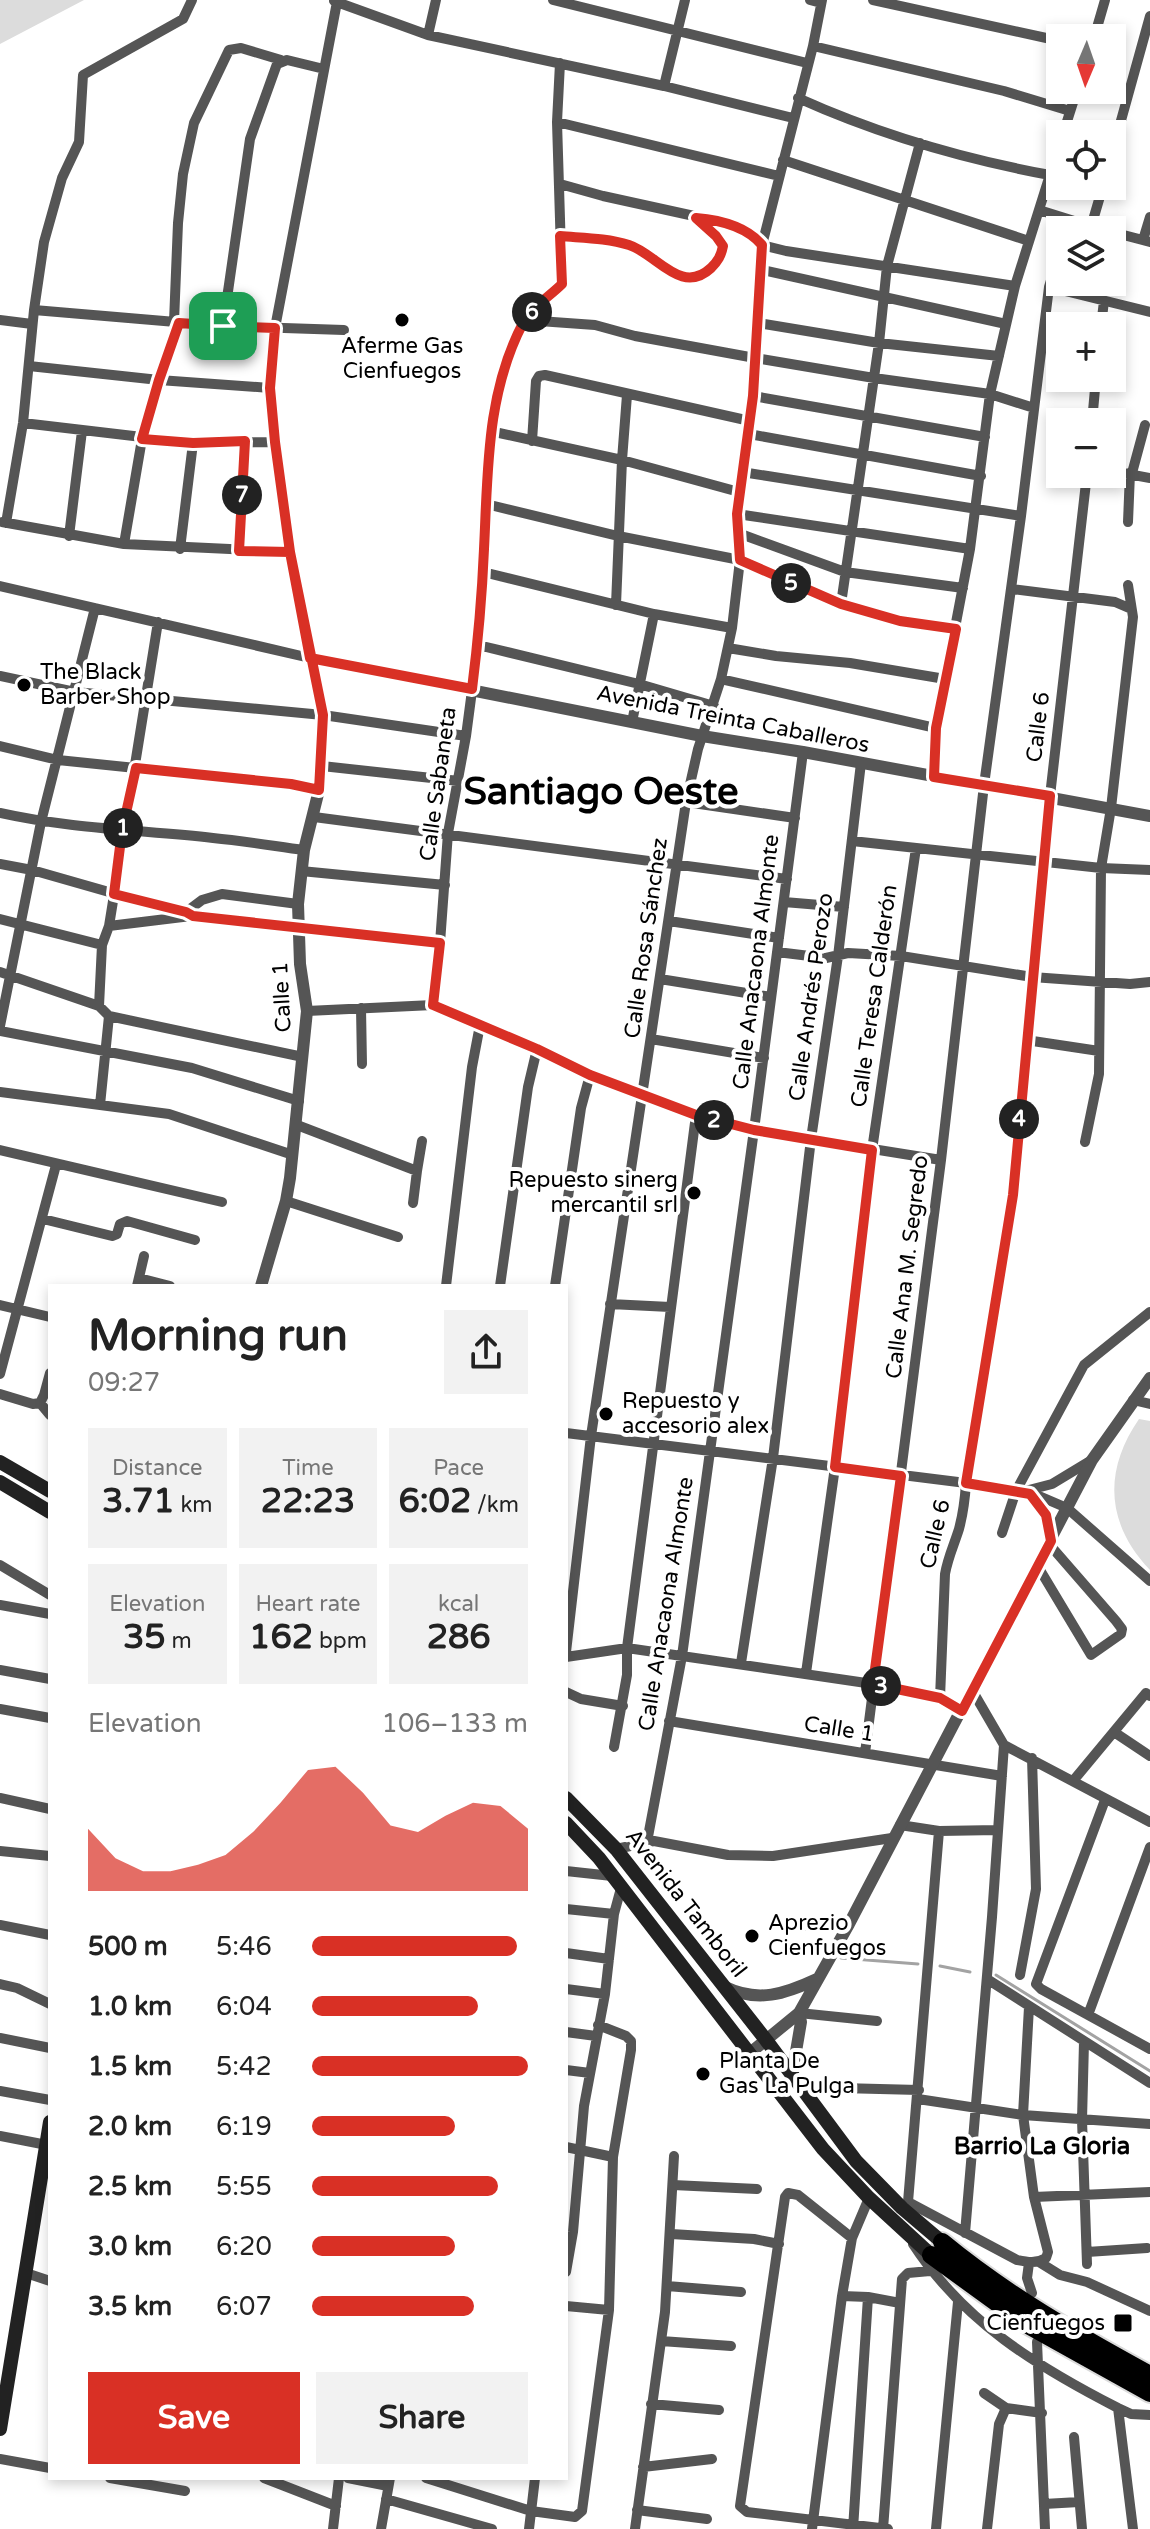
<!DOCTYPE html>
<html lang="en">
<head>
<meta charset="utf-8">
<style>
  :root { --surface:#fff; --page:#f2f2f2; --text:#222; --muted:#767676; --accent:#d93025 }
  body { margin:0; font-family:"Varela Round",sans-serif; background:var(--page); color:var(--text); height:100vh; display:flex; flex-direction:column; font-size:30px; white-space:nowrap }
  * { box-sizing:border-box; margin:0 }
  p { font-size:26px; color:var(--muted) }
  .icon { flex:none; width:44px; height:44px; fill:none; stroke:currentColor; stroke-width:2; stroke-linecap:round; stroke-linejoin:round }
  .map { position:relative; flex:1; overflow:hidden }
  .drawer { position:absolute; left:48px; top:1284px; width:520px; height:1196px; display:flex; flex-direction:column; background:var(--surface); border-radius:0px; box-shadow:0 4px 12px #0003 }
  .drawer>* { flex:none }
  .needle { width:52px; rotate:182deg }
  .tools { position:absolute; left:1046px; top:24px; display:grid; gap:16px }
  .tools a { display:grid; place-items:center; width:80px; height:80px; border-radius:0px; background:var(--surface); box-shadow:0 4px 12px #0003; font-size:40px }
  .pin { position:absolute; display:grid; place-items:center; width:68px; height:68px; color:#fff; margin:-34px; border-radius:16px; box-shadow:0 4px 12px #0006 }
  .km { position:absolute; width:40px; height:40px; margin:-20px; border-radius:50%; background:#222; color:#fff; font-size:22px; line-height:40px; text-align:center }
  .round { display:grid; place-items:center; flex:none; width:84px; height:84px; border-radius:0px; background:var(--page) }
  .summary { display:flex; align-items:center; justify-content:space-between; height:136px; padding:0 40px }
  h1 { font-size:44px; font-weight:800; line-height:60px }
  .metrics { display:grid; grid-template-columns:repeat(3,1fr); gap:12px; height:136px; padding:8px 40px }
  .metrics div { display:grid; align-content:center; border-radius:0px; background:var(--page); text-align:center }
  .metrics b { font-size:34px; font-weight:800 }
  .metrics small { font-size:22px; font-weight:400 }
  .metrics p { font-size:22px }
  .chart { height:224px; padding:16px 40px }
  .chart p { display:flex; justify-content:space-between }
  .chart svg { width:100%; height:144px; margin-top:8px; fill:var(--accent); opacity:.7 }
  .action { display:flex; gap:16px; margin-top:auto; padding:16px 40px }
  .action a { flex:1; height:92px; border-radius:0px; background:var(--accent); color:#fff; font-size:32px; font-weight:800; line-height:92px; text-align:center }
  .action a+a { background:var(--page); color:var(--text) }
  ul { padding:0 40px; list-style:none; font-size:26px }
  li { display:grid; grid-template-columns:128px 96px 1fr; align-items:center; height:60px }
  li i { height:20px; border-radius:10px; background:var(--accent) }
  .map>svg:first-child { display:block }
  .green { fill:#dcdcdc }
  .lines { fill:none; stroke-linecap:round; stroke-linejoin:round }
  .stream { stroke:#a3a3a3; stroke-width:3 }
  .motorway-casing { stroke:#dbdbdb; stroke-width:22 }
  .minor { stroke:#555; stroke-width:10 }
  .tertiary { stroke:#555; stroke-width:12 }
  .secondary { stroke:#222; stroke-width:14 }
  .motorway { stroke:#000; stroke-width:18 }
  .route-casing { stroke:#fff; stroke-width:16 }
  .route { stroke:#d93025; stroke-width:10 }
  .poi-dot { fill:#000; stroke:#fff; stroke-width:3 }
  .labels { text-anchor:middle; dominant-baseline:central; stroke-width:8; stroke-linejoin:round; paint-order:stroke }
  .poi-label { font-size:22px; fill:#000; stroke:#fff; text-anchor:start }
  .street-label { font-size:22px; fill:#000; stroke:#fff }
  .neighbourhood-label { font-size:24px; font-weight:bold; fill:#000; stroke:#fff }
  .town-label { font-size:38px; font-weight:bold; fill:#000; stroke:#fff }
</style>
</head>
<body>
<div class="map">
<svg width="1150" height="2529" viewBox="0 0 1150 2529">
  <rect width="100%" height="100%" fill="#fff"/>
  <path class="green" d="M0 0H84L0 44Z
    M1139 1419 1150 1421V1570C1106 1524 1103 1471 1139 1419Z"/>
  <g class="lines">
    <path class="stream" d="M841 1958 918 1964
      M940 1966 970 1972
      M996 1975 1150 2071"/>
    <g class="motorway-casing">
      <path id="motorway" d="M942 2242C1006 2295 1077 2335 1150 2375
        M931 2255 1026 2324 1150 2393"/>
    </g>
    <path class="minor" d="M553 0 807 63
      M810 0 821 3
      M873 0 1060 41
      M334 1 428 35 664 86 793 118
      M428 35 436 0
      M1094 38 1105 0
      M813 46 1004 91 1070 111
      M664 86 685 0
      M798 98C878 134 963 159 1050 175
      M557 122 779 176
      M1063 134 1077 90
      M1112 153 1150 16
      M783 160 1029 241
      M560 184 603 196 726 223 753 235 762 245 786 251 1015 286
      M1039 210 1103 230
      M1091 227 1103 186
      M1112 232 1150 242
      M560 236C583 238 607 238 629 245 657 254 681 296 711 268 718 261 721 256 723 246L716 236 696 218
      M1143 240 1150 217
      M762 270 1006 324
      M1049 287 1150 312
      M34 310 223 326 344 330
      M0 320 32 324
      M525 320 595 325 635 336 755 358 874 378 990 394 1034 408
      M174 322 178 223 183 174 194 123 229 50 241 48 281 60
      M758 323 879 343 999 356
      M223 326 250 139 277 64 287 60 324 69
      M1101 326 1104 301
      M29 366 159 380 270 388
      M753 396 985 437
      M1092 422 1096 378
      M23 423 193 443 275 442
      M490 431 622 460 739 492
      M749 434 981 476
      M532 441 536 381 539 376 545 375 750 421
      M1112 471 1150 478
      M742 472 1021 516
      M1132 473 1145 425
      M486 504 618 536 740 560 841 604 900 621 956 629
      M737 514 970 549
      M2 522 124 544 290 552
      M1128 522 1130 473
      M6 523 23 423 34 310 44 242 62 178 79 142 83 75 183 19 192 0
      M738 533 845 572 963 588
      M69 536 82 431
      M124 544 142 439 159 380 179 323
      M180 549 193 443
      M239 551 245 441
      M483 572 654 614 732 628
      M0 586 310 658 290 552 275 442 270 388 275 328 337 2
      M1012 589 1115 602 1129 608
      M841 604 879 343 887 266 920 143
      M616 605 622 460 627 395
      M478 645 639 684 714 706
      M728 648 776 656 850 663 945 679
      M0 676 75 692 323 715 466 736
      M721 679 936 728
      M632 722 654 614
      M0 746 58 760 291 784 319 790
      M322 766 459 781
      M934 777 936 728 970 549 990 394 1015 286 1060 143
      M686 802 795 818
      M0 813C71 829 141 830 213 838 244 841 274 846 304 850
      M314 817 787 879
      M852 841 1101 868 1150 870
      M0 864 32 870 193 916 440 943
      M301 871 445 885
      M784 902 844 907
      M186 912 202 900 222 894 298 904
      M0 919 102 945
      M669 921 779 938
      M109 926 191 916
      M777 952 826 958 848 953 901 956 1032 977 1130 984 1150 982
      M0 972 99 1006 109 1016 303 1057
      M660 979 771 997
      M433 1005 440 943 448 833 466 736 478 645 483 572 487 456 490 431 507 363 525 320 562 284 557 122 560 63
      M99 1006 102 945 109 926 158 622
      M361 1008 362 1064
      M307 1011 433 1005 537 1049 590 1075 696 1115 754 1130 941 1160
      M0 1026 41 822 95 608
      M0 1031 192 1068 299 1101
      M651 1039 764 1058
      M1026 1040 1099 1051
      M0 1092 169 1114 293 1155
      M100 1105 109 1016
      M297 1125 417 1171 413 1203
      M1085 1142 1099 1074 1101 868 1111 808 1133 617 1128 585
      M0 1150 222 1202
      M417 1171 422 1141
      M286 1201 398 1237
      M43 1219 112 1236 117 1234 120 1224 127 1221 195 1240
      M139 1278 170 1286
      M137 1286 144 1256
      M446 1286 472 1067 480 1025
      M500 1286 528 1087 537 1049
      M555 1286 581 1108 590 1075
      M610 1304 670 1307
      M0 1305 50 1317
      M0 1374 56 1165
      M0 1394 33 1404 40 1403 50 1415
      M1133 1400 1150 1404
      M40 1403 44 1395 50 1373
      M566 1433 966 1483 1039 1496 1067 1508 1150 1581
      M1025 1491 1052 1484 1090 1461
      M1030 1494 1046 1515 1051 1541
      M1002 1533 1016 1491 1084 1365 1150 1312
      M0 1565 50 1595
      M1037 1565 1091 1655 1121 1634 1122 1629 1116 1621 1049 1544
      M0 1605 50 1614
      M566 1652 591 1436 686 802 698 749 721 679 732 628 740 560 737 514 753 396 762 245 813 46 822 0
      M566 1657 627 1648 873 1684 940 1698 962 1711
      M741 1663 773 1458 811 1139 838 956 861 763
      M0 1670 50 1679
      M806 1673 835 1467 872 1150 916 848
      M566 1692 581 1699 623 1706
      M940 1698 945 1574C948 1557 954 1545 959 1529 963 1514 965 1499 966 1483L1013 1195 1050 796 1087 474
      M0 1709 50 1718
      M669 1721 1002 1776
      M1114 1732 1150 1756
      M1004 1745 1150 1822
      M614 1747 627 1675V1648L696 1115
      M865 1753 941 1160 984 785 1021 516 1049 287 1060 251
      M1073 1781 1146 1693 1150 1696
      M0 1798 50 1809
      M1105 1800 1036 1984 1041 1989 1150 2049
      M900 1825 939 1831 998 1830
      M939 1831 908 2202 1017 2260C1027 2262 1036 2264 1046 2258L1048 2252 1034 2197 1023 2115 1029 2007
      M647 1842 682 1656 754 1130 803 752
      M616 1849 654 1841 728 1855 773 1856 892 1838
      M0 1851 50 1856
      M566 1871 612 1876
      M566 1909 614 1914
      M0 1925 50 1935
      M783 1927 849 1924
      M566 1953 609 1959
      M1020 1975 1036 1889 1032 1758
      M987 1979 1150 2083
      M0 1984 17 1988 50 2004
      M566 1989 605 1994
      M799 2013 877 2021
      M1088 2015 1150 1847
      M566 2032 596 2036
      M0 2038 50 2048
      M1084 2042 1082 2120 1087 2264
      M566 2070 590 2073
      M801 2087 919 2090
      M0 2091 50 2100
      M918 2099 1023 2115 1150 2124
      M0 2136 47 2145
      M566 2147 613 2157
      M673 2185 757 2189
      M1034 2197 1150 2192
      M965 2233 992 1917 1004 1745 972 1690
      M671 2234 754 2239 779 2244
      M852 2238 798 2195 788 2193 785 2197 740 2506 747 2512 888 2529
      M913 2244C964 2322 1036 2366 1118 2408L1131 2414 1150 2415
      M1087 2252 1147 2248
      M1039 2262 1060 2275 1087 2282 1150 2311
      M1029 2263 1027 2278 1032 2293
      M566 2272 573 2232 584 2106 605 1994 614 1914 621 1888
      M26 2273 50 2281
      M667 2286 741 2292
      M842 2296 868 2297 900 2303
      M566 2306 609 2310
      M661 2341 731 2346
      M1037 2342 1045 2529
      M984 2393 1006 2408
      M651 2404 719 2410
      M1118 2408 1133 2529
      M1074 2437 1082 2529
      M0 2459 50 2468
      M643 2467 712 2459
      M110 2478 185 2491
      M264 2478 336 2506
      M348 2478 388 2486
      M426 2478 531 2511 575 2517 582 2511 609 2310 613 2157 631 2050V2041L626 2036 598 2025
      M386 2499 492 2529
      M1044 2504 1079 2502
      M637 2510 707 2519
      M333 2529 339 2478
      M381 2529 390 2478
      M529 2529 535 2478
      M635 2529 665 2312 674 2156
      M812 2529 842 2296 852 2238 869 2198
      M853 2529 868 2297
      M883 2529 902 2279 908 2273 930 2271
      M936 2529 958 2302
      M987 2529 999 2424 1006 2408 1042 2413"/>
    <path class="tertiary" d="M261 1286 286 1201 290 1178 307 1011 300 964 298 904 304 850 319 790 323 740V715L310 658 702 736 803 752 1150 816
      M725 1987C758 2003 785 1994 817 1979
      M750 2053 799 2013 849 1924 1092 1460 1150 1378
      M792 2075 801 2022 799 2013"/>
    <path class="secondary" d="M0 1462 50 1491
      M0 1482 50 1512
      M566 1798 616 1849 766 2040 856 2161 902 2208 942 2242
      M566 1823 599 1858 823 2149 869 2198 931 2255
      M0 2429 50 2122"/>
    <use href="#motorway" class="motorway"/>
  </g>
  <g class="lines">
    <g class="route-casing">
      <path id="route" d="M223 326 275 328 270 388 275 442 290 552 323 715 319 790 291 784 136 768 122 831 114 894 186 912 193 916 440 943 433 1005 537 1049 590 1075 696 1115 754 1130 872 1150 835 1467 901 1476 873 1684 940 1698 962 1711 1051 1541 1046 1515 1030 1494 966 1483 1013 1195 1050 796 934 777 936 728 956 629 900 621 841 604 740 560 737 514 753 396 762 245C746 226 720 220 696 218L716 236 723 246C721 256 718 261 711 268 681 296 657 254 629 245 607 238 583 238 560 236L562 284C550 296 531 308 523 323 486 394 488 471 484 549 482 596 478 642 472 689L310 658 290 552 239 551 245 441 193 443 142 439 159 380 179 323 223 326"/>
    </g>
    <use href="#route" class="route"/>
  </g>
  <g class="poi-dot">
    <circle cx="402" cy="320" r="8"/>
    <circle cx="24" cy="685" r="8"/>
    <circle cx="694" cy="1193" r="8"/>
    <circle cx="606" cy="1414" r="8"/>
    <circle cx="752" cy="1936" r="8"/>
    <circle cx="703" cy="2074" r="8"/>
    <rect x="1113" y="2313" width="20" height="20" rx="4"/>
  </g>
  <g class="labels">
    <g class="poi-label">
      <text x="402" y="346" text-anchor="middle">Aferme Gas<tspan x="402" dy="25">Cienfuegos</tspan></text>
      <text x="40" y="672">The Black<tspan x="40" dy="25">Barber Shop</tspan></text>
      <text x="678" y="1180" text-anchor="end">Repuesto sinerg<tspan x="678" dy="25">mercantil srl</tspan></text>
      <text x="622" y="1401">Repuesto y<tspan x="622" dy="25">accesorio alex</tspan></text>
      <text x="768" y="1923">Aprezio<tspan x="768" dy="25">Cienfuegos</tspan></text>
      <text x="719" y="2061">Planta De<tspan x="719" dy="25">Gas La Pulga</tspan></text>
      <text x="1105" y="2323" text-anchor="end">Cienfuegos</text>
    </g>
    <g class="street-label">
      <text transform="translate(733 719) rotate(11)">Avenida Treinta Caballeros</text>
      <text transform="translate(1038 727) rotate(-83)">Calle 6</text>
      <text transform="translate(438 784) rotate(-82)">Calle Sabaneta</text>
      <text transform="translate(646 938) rotate(-82)">Calle Rosa Sánchez</text>
      <text transform="translate(756 962) rotate(-83)">Calle Anacaona Almonte</text>
      <text transform="translate(874 996) rotate(-82)">Calle Teresa Calderón</text>
      <text transform="translate(282 997) rotate(-93)">Calle 1</text>
      <text transform="translate(811 997) rotate(-82)">Calle Andrés Perozo</text>
      <text transform="translate(907 1267) rotate(-83)">Calle Ana M. Segredo</text>
      <text transform="translate(935 1534) rotate(-77)">Calle 6</text>
      <text transform="translate(666 1604) rotate(-81)">Calle Anacaona Almonte</text>
      <text transform="translate(839 1729) rotate(9)">Calle 1</text>
      <text transform="translate(686 1903) rotate(52)">Avenida Tamboril</text>
    </g>
    <g class="neighbourhood-label">
      <text x="1042" y="2146">Barrio La Gloria</text>
    </g>
    <g class="town-label">
      <text x="601" y="792">Santiago Oeste</text>
    </g>
  </g>
</svg>
<div class="tools">
<a><svg class="needle" viewBox="-14 -14 28 28"><path d="M0-13l5 13h-10z" fill="#e53935"/><path d="M0 13l5-13h-10z" fill="#767676"/></svg></a>
<a><svg class="icon" aria-label="locate" viewBox="0 0 24 24"><circle cx="12" cy="12" r="6"/><path d="M12 2v4M12 18v4M2 12h4M18 12h4"/></svg></a>
<a><svg class="icon" aria-label="layers" viewBox="0 0 24 24"><path d="M12 4l9 5-9 5-9-5zM3 14l9 5 9-5"/></svg></a>
<a>+</a>
<a>−</a>
</div>
<div class="pin" style="left:223px;top:326px;background:#1e9e55"><svg class="icon" aria-label="arrive" viewBox="0 0 24 24"><path d="M6 21V4h12l-3 4 3 4H6"/></svg></div>
<b class="km" style="left:123px;top:828px">1</b>
<b class="km" style="left:714px;top:1120px">2</b>
<b class="km" style="left:881px;top:1686px">3</b>
<b class="km" style="left:1019px;top:1119px">4</b>
<b class="km" style="left:791px;top:583px">5</b>
<b class="km" style="left:532px;top:312px">6</b>
<b class="km" style="left:242px;top:495px">7</b>
<section class="drawer">
<div class="summary"><div><h1>Morning run</h1><p>09:27</p></div><a class="round"><svg class="icon" aria-label="share" viewBox="0 0 24 24"><path d="M12 15V3M7 8l5-5 5 5M5 13v7h14v-7"/></svg></a></div>
<div class="metrics">
<div><p>Distance</p><b>3.71<small> km</small></b></div>
<div><p>Time</p><b>22:23</b></div>
<div><p>Pace</p><b>6:02<small> /km</small></b></div>
</div>
<div class="metrics">
<div><p>Elevation</p><b>35<small> m</small></b></div>
<div><p>Heart rate</p><b>162<small> bpm</small></b></div>
<div><p>kcal</p><b>286</b></div>
</div>
<div class="chart"><p><span>Elevation</span>106–133 m</p>
<svg viewBox="0 0 160 44" preserveAspectRatio="none"><path d="M0 44V25L10 34L20 38L30 38L40 36L50 33L60 26L70 17L80 7L90 6L100 14L110 24L120 26L130 21L140 17L150 18L160 25V44z"/></svg>
</div>
<ul>
<li><b>500 m</b>5:46<i style="width:95%"></i></li>
<li><b>1.0 km</b>6:04<i style="width:77%"></i></li>
<li><b>1.5 km</b>5:42<i style="width:100%"></i></li>
<li><b>2.0 km</b>6:19<i style="width:66%"></i></li>
<li><b>2.5 km</b>5:55<i style="width:86%"></i></li>
<li><b>3.0 km</b>6:20<i style="width:66%"></i></li>
<li><b>3.5 km</b>6:07<i style="width:75%"></i></li>
</ul>
<div class="action"><a>Save</a><a>Share</a></div>
</section>
</div>
</body>
</html>
